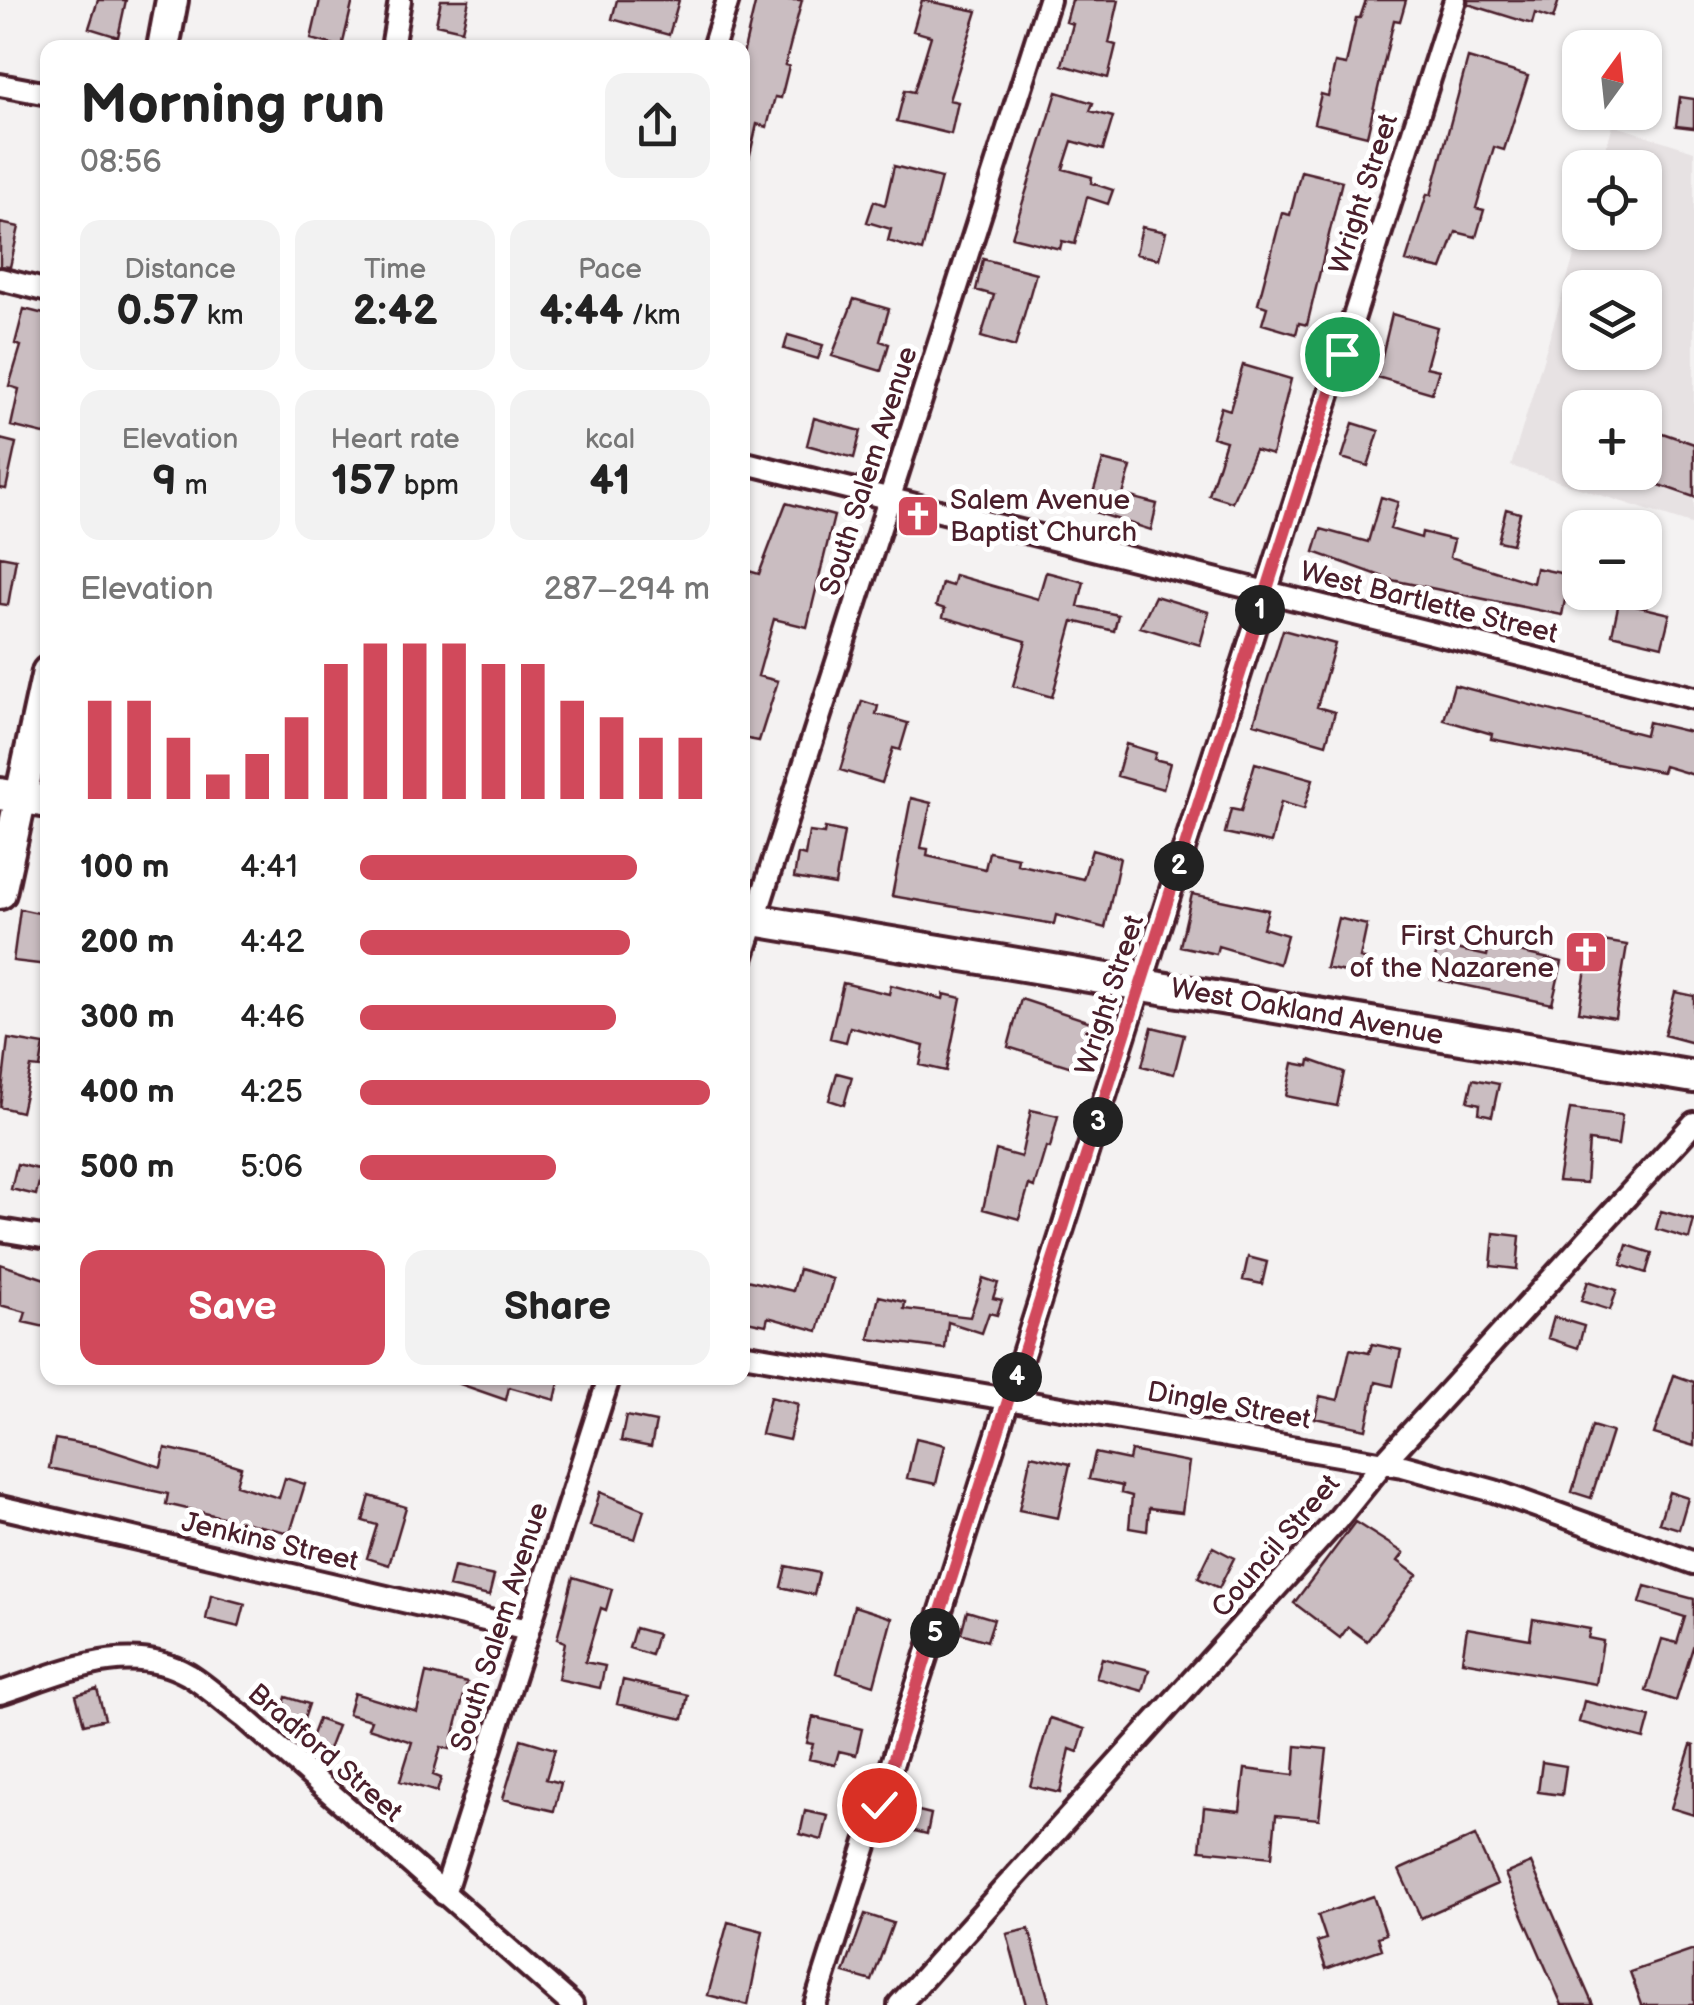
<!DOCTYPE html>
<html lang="en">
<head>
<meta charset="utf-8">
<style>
  :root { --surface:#fff; --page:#f2f2f2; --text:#222; --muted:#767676; --accent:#d1495b }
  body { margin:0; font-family:"Balsamiq Sans",sans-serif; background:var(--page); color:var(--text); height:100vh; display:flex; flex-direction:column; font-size:38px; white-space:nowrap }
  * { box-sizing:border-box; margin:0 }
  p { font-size:32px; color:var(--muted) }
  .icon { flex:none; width:55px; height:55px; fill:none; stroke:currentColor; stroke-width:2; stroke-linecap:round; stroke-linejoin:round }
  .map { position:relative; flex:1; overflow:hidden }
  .details { position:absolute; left:40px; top:40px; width:710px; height:1345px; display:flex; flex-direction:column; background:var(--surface); border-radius:20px; box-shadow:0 2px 8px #0004 }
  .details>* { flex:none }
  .needle { width:65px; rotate:15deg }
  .fabs { position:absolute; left:1562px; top:30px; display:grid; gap:20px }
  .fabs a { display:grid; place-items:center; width:100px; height:100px; border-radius:20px; background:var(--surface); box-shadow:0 2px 8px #0004; font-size:50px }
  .pin { position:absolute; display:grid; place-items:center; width:85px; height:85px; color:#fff; margin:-42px; border:5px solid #fff; border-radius:50%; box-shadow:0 2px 10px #0007 }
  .km { position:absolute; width:50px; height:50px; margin:-25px; border-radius:50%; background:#222; color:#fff; font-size:28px; line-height:50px; text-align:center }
  .round { display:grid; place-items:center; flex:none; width:105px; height:105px; border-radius:20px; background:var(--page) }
  .summary { display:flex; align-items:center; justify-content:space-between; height:170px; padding:0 40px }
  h1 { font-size:55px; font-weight:600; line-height:75px }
  .stats { display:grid; grid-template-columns:repeat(3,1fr); gap:15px; height:170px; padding:10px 40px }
  .stats div { display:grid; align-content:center; border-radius:20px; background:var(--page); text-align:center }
  .stats b { font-size:42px; font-weight:600 }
  .stats small { font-size:28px; font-weight:400 }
  .stats p { font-size:28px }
  .chart { height:280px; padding:20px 40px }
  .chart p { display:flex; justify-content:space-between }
  .chart svg { width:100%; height:180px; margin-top:10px; stroke:var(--accent); stroke-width:6 }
  .primary-button { display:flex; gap:20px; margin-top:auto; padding:20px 40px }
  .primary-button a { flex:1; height:115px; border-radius:20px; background:var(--accent); color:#fff; font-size:40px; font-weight:600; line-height:115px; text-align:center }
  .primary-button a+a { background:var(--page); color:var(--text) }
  ul { padding:0 40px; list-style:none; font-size:32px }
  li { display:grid; grid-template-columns:160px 120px 1fr; align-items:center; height:75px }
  li i { height:25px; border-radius:12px; background:var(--accent) }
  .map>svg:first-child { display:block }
  .built { fill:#e7e2e3; fill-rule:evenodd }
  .building { fill:#cabdc1; stroke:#4a1f2b; stroke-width:2.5 }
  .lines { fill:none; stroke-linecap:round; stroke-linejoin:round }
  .street-casing { stroke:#4a1f2b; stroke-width:28 }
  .secondary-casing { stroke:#4a1f2b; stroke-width:38 }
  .street { stroke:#fff; stroke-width:20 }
  .secondary { stroke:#fff; stroke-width:30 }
  .route-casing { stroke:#fff; stroke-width:20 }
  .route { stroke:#d1495b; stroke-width:12 }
  .labels { text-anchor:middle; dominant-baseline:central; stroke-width:10; stroke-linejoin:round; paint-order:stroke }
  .street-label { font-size:28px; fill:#4a1f2b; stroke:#fff }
  .poi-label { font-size:28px; fill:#4a1f2b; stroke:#fff; text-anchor:start }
</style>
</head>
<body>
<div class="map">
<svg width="1694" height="2005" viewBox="0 0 1694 2005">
  <rect width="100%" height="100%" fill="#f4f2f2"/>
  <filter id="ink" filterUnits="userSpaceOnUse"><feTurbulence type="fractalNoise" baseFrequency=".01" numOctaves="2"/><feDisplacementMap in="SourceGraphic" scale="20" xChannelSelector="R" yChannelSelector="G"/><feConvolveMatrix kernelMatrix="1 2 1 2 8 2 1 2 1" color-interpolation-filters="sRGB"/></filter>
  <g filter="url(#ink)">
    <path class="built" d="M1613 125 1694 151V525L1511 466 1581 233 1645 232V168L1600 167ZM1580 288H1645V352H1580ZM1580 408H1645V472H1580Z"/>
    <path class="building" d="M98 0H126L118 37 89 28Z
      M320 0H353L342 47 311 39Z
      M441 0H469L462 30 436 24Z
      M617 0H679L669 35 612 19Z
      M756 0H802L785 65 789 66 781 98 775 97 767 127 757 124 748 163 742 162V59Z
      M922 0 977 11 949 100 958 102 951 134 897 121 905 90 914 92 931 36 913 31Z
      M1072 0H1119L1109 43 1116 45 1108 78 1062 65 1073 24 1066 22Z
      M1366 0H1406L1400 21 1394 20 1367 136 1314 123 1321 94 1328 96 1335 63 1346 65 1356 18H1360Z
      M1468 0H1559L1553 19 1535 13 1532 24 1468 4Z
      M1468 58 1528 76 1504 150 1494 147 1476 208 1484 210 1476 237 1456 232 1442 269 1406 261 1427 194 1431 195Z
      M1057 92 1093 103 1090 111 1113 117 1103 150 1072 141 1063 169 1092 177 1091 183 1113 190 1108 204 1087 197 1075 244 1062 241 1060 249 1012 237Z
      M1680 97 1694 99V128L1676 126Z
      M894 166 941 178 922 251 888 241 891 229 867 222 874 201 885 205Z
      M1301 171 1342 181 1307 325 1299 323 1296 334 1262 324 1267 307 1258 304 1282 213 1290 215Z
      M0 223 19 227 10 267 0 266Z
      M1142 227 1166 232 1159 259 1136 254Z
      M983 259 1036 273 1015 347 981 337 994 295 976 290Z
      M854 299 889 309 880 341 889 344 881 371 832 356Z
      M24 309 48 315V435L11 426 19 389 9 386 21 346 15 344Z
      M1392 314 1437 327 1426 367 1439 370 1432 393 1377 377Z
      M788 335 823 345 818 359 784 349Z
      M1243 365 1291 379 1272 455 1255 450 1232 502 1209 495 1226 441 1212 437 1221 407 1230 410Z
      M814 418 861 431 854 458 807 445Z
      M1353 423 1379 431 1368 466 1342 458Z
      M1645 427 1694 444V497L1645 480Z
      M0 439 16 443 6 489 0 488Z
      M1103 460 1131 467 1123 495 1157 504 1151 530 1088 510Z
      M1381 497 1398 502 1390 529 1421 538 1422 532 1454 540 1450 557 1533 583 1536 568 1570 575 1562 615 1392 580 1314 552 1321 529 1368 542Z
      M786 503 834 516 807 627 774 619 758 676 778 681 759 741 742 738V569L759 574Z
      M1506 509 1520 513 1512 544 1498 541Z
      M0 556 16 559 8 605 0 604Z
      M1046 572 1084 582 1078 606 1118 615 1114 631 1073 621 1052 697 1013 686 1026 641 943 617 945 609 936 606 942 583 952 586 955 575 1038 599Z
      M1155 596 1209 612 1200 645 1140 627Z
      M1619 602 1670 614 1662 646 1612 634Z
      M1283 630 1335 644 1317 707 1335 712 1326 744 1254 723Z
      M1454 685 1645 735 1648 722 1694 733V775L1664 766 1662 772 1491 739 1492 734 1444 720Z
      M862 701 878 706 876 714 908 723 900 750 893 748 882 783 840 770Z
      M1126 744 1156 753 1154 759 1170 763 1163 789 1117 776Z
      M1255 763 1313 779 1304 809 1281 802 1271 843 1225 833 1231 809 1241 811Z
      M911 798 931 803 921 848 928 849 927 856 985 869 989 852 1018 858 1017 864 1083 879 1092 850 1120 858 1105 928 1056 915 1054 924 892 896Z
      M825 828 844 832 835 885 794 878 798 854 805 856 809 832 824 834Z
      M1192 894 1268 910 1263 928 1287 935 1279 964 1218 946 1216 954 1180 946Z
      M20 909 48 915V965L13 961Z
      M1338 918 1367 925 1360 958 1368 960 1364 976 1326 968Z
      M1501 932 1518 935 1515 951 1562 962 1552 1004 1431 978 1438 945 1487 956 1490 940 1499 942Z
      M1591 939 1627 945 1615 1018 1579 1012Z
      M843 983 889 994 891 985 943 999 944 994 961 998 946 1071 920 1065 924 1046 850 1027 846 1042 830 1038Z
      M1675 992 1694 996V1043L1664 1035Z
      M1021 999 1091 1022 1078 1069 1008 1047Z
      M1152 1027 1184 1035 1174 1074 1142 1066Z
      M8 1039 44 1045 40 1068 31 1067 21 1112 0 1107Z
      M1310 1060 1344 1072 1337 1106 1286 1096 1293 1063 1309 1066Z
      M837 1073 852 1077 844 1105 829 1100Z
      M1473 1079 1499 1084 1492 1116 1479 1113 1480 1104 1468 1101Z
      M1570 1109 1622 1115 1618 1145 1589 1141 1586 1183 1558 1181Z
      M1031 1110 1058 1116 1050 1148 1046 1147 1034 1187 1029 1185 1019 1219 983 1209 996 1150 1021 1157Z
      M17 1164 42 1170 36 1195 11 1189Z
      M1661 1211 1694 1220 1689 1239 1656 1229Z
      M1494 1233 1520 1236 1517 1269 1491 1266Z
      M1627 1245 1652 1253 1646 1273 1621 1265Z
      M1248 1257 1267 1262 1262 1284 1243 1280Z
      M0 1264 48 1280 45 1327 23 1322 26 1312 0 1305Z
      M799 1269 833 1279 818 1331 768 1317 766 1325 742 1320 747 1280 793 1291Z
      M983 1278 998 1283 993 1298 1002 1300 997 1315 989 1313 982 1333 948 1322 945 1349 869 1339 879 1296 905 1302 904 1309 970 1317Z
      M1588 1281 1617 1290 1610 1310 1581 1301Z
      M1554 1317 1584 1326 1578 1348 1548 1338Z
      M1372 1344 1401 1350 1393 1386 1376 1382 1366 1429 1315 1418 1320 1396 1338 1400 1350 1349 1369 1353Z
      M1674 1375 1694 1382V1446L1654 1434Z
      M455 1378H560L555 1400 509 1387 506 1400 454 1382Z
      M770 1397 798 1404 789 1440 761 1434Z
      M626 1416 656 1422 651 1447 621 1441Z
      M1592 1426 1612 1432 1591 1498 1572 1492Z
      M916 1438 945 1445 936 1484 907 1478Z
      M55 1439 100 1447 161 1467 165 1448 215 1459 241 1467 236 1485 279 1498 285 1478 305 1484 290 1533 166 1504 168 1494 49 1468Z
      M1131 1451 1189 1462 1182 1512 1149 1508 1147 1531 1129 1528 1132 1496 1121 1493 1122 1486 1089 1479 1095 1453 1129 1460Z
      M1031 1455 1070 1464 1058 1518 1019 1510Z
      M600 1492 644 1510 635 1539 590 1526Z
      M1669 1492 1688 1498 1679 1529 1659 1523Z
      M370 1496 406 1507 389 1565 367 1558 377 1525 363 1521Z
      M1355 1522 1404 1553 1398 1561 1417 1575 1367 1641 1348 1627 1340 1638 1294 1603Z
      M1213 1547 1234 1558 1219 1588 1198 1578Z
      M786 1566 819 1573 814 1595 781 1587Z
      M454 1567 494 1576 489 1596 449 1587Z
      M573 1577 612 1589 606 1610 601 1608 585 1662 605 1666 600 1688 558 1679 565 1642 557 1639Z
      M1645 1586 1694 1599V1644L1676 1701 1646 1691 1662 1639 1677 1643 1685 1617 1640 1603Z
      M211 1595 245 1604 239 1627 206 1619Z
      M854 1606 892 1618 874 1685 837 1673Z
      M967 1611 994 1619 987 1641 961 1633Z
      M1533 1619 1590 1629 1588 1638 1603 1641 1596 1684 1462 1661 1467 1628 1530 1639Z
      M635 1628 657 1634 651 1655 629 1648Z
      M1102 1658 1149 1670 1143 1691 1096 1678Z
      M426 1673 467 1683 450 1749 441 1747 433 1775 441 1778 437 1792 400 1781 412 1742 368 1728 371 1720 348 1714 354 1693 417 1712Z
      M623 1680 688 1695 683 1719 617 1704Z
      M97 1689 105 1719 84 1724 76 1695Z
      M286 1697 309 1704 302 1725 280 1718Z
      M1584 1701 1650 1717 1644 1739 1579 1722Z
      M813 1717 862 1729 856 1755 839 1751 835 1765 809 1759 813 1744 807 1743Z
      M1050 1718 1085 1729 1078 1752 1070 1749 1060 1793 1030 1786Z
      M318 1719 337 1726 326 1755 307 1748Z
      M521 1739 555 1749 546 1779 561 1783 554 1811 503 1799Z
      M1691 1745 1694 1746V1815L1671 1808Z
      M1296 1746 1327 1749 1319 1819 1276 1815 1272 1857 1200 1850 1204 1807 1240 1811 1245 1769 1294 1775Z
      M1542 1762 1566 1766 1562 1795 1538 1792Z
      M902 1807 931 1814 927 1834 898 1827Z
      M805 1811 828 1816 822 1840 800 1834Z
      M1475 1836 1497 1884 1421 1918 1399 1870Z
      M1531 1863 1593 2005H1562L1505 1874Z
      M1373 1896 1386 1934 1378 1937 1382 1949 1326 1969 1317 1942 1326 1939 1318 1915Z
      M865 1914 893 1923 872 1981 844 1973Z
      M728 1922 763 1931 748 2005 708 1995Z
      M1029 1929 1050 2005H1026L1007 1934Z
      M1694 1950V2005H1642L1630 1972Z"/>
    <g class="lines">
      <g class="street-casing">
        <path id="street" d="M392 48 400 0
          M713 48 728 0
          M0 85 48 94
          M0 279 48 291
          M742 462 1694 698
          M742 959 1049 0
          M0 1230 48 1238
          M742 1354 1403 1466 1494 1491 1694 1563
          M0 1507 528 1630
          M0 1693C60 1674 128 1639 189 1675 208 1687 226 1704 245 1718L572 2005
          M444 1894 609 1378
          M815 2005 1455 0
          M899 2005 1338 1519 1384 1462 1694 1123"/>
      </g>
      <g class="secondary-casing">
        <path id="secondary" d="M163 48 172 0
          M0 794 48 802
          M0 893 48 672
          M742 918 1694 1077"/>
      </g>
      <use href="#street" class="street"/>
      <use href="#secondary" class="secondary"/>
    </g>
  </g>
  <g class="lines" filter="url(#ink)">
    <g class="route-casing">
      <path id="route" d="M879 1805 1342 354"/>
    </g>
    <use href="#route" class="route"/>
  </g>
  <defs>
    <g id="church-square" transform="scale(2.25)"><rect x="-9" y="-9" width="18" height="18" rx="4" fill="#d1495b" stroke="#fff"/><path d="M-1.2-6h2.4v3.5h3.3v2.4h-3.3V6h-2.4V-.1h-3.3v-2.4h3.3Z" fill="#fff"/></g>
  </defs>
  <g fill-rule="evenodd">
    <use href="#church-square" x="918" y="516"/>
    <use href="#church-square" x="1586" y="952"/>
  </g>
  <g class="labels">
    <g class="street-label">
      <text transform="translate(1364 194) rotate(-72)">Wright Street</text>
      <text transform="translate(869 471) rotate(-72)">South Salem Avenue</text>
      <text transform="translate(1429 603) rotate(14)">West Bartlette Street</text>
      <text transform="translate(1110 995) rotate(-72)">Wright Street</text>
      <text transform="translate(1307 1012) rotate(10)">West Oakland Avenue</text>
      <text transform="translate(1229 1406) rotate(10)">Dingle Street</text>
      <text transform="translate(270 1542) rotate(13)">Jenkins Street</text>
      <text transform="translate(1276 1546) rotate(-49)">Council Street</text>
      <text transform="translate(500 1627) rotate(-72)">South Salem Avenue</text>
      <text transform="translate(325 1753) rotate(41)">Bradford Street</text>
    </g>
    <g class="poi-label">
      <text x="950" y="500">Salem Avenue<tspan x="950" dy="32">Baptist Church</tspan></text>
      <text x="1554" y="936" text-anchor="end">First Church<tspan x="1554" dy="32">of the Nazarene</tspan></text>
    </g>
  </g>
</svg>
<div class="fabs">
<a><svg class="needle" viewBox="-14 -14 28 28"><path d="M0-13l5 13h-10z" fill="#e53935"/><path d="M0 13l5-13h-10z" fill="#767676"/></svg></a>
<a><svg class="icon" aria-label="locate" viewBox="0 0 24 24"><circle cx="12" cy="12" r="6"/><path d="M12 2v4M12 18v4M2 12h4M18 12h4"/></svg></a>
<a><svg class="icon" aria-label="layers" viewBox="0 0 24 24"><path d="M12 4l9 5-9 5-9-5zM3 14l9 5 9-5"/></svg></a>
<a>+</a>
<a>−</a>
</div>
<div class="pin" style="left:1342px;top:354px;background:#1e9e55"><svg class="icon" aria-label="arrive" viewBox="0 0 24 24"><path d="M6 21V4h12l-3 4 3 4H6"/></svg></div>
<div class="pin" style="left:879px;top:1805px;background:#d93025"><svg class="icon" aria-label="check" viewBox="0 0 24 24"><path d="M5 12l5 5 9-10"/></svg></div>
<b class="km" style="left:1260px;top:610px">1</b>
<b class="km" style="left:1179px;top:866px">2</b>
<b class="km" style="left:1098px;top:1122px">3</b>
<b class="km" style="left:1017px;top:1377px">4</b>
<b class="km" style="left:935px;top:1633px">5</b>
<section class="details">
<div class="summary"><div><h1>Morning run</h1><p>08:56</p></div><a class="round"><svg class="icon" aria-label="share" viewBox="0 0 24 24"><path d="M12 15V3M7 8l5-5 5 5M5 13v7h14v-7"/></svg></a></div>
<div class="stats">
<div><p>Distance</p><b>0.57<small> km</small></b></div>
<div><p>Time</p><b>2:42</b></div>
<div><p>Pace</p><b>4:44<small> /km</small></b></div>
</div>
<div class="stats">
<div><p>Elevation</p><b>9<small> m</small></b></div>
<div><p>Heart rate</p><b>157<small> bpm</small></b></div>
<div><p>kcal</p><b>41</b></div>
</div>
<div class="chart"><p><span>Elevation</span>287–294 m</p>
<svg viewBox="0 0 160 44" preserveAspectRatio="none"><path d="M5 44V20M15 44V20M25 44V29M35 44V38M45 44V33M55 44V24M65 44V11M75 44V6M85 44V6M95 44V6M105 44V11M115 44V11M125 44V20M135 44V24M145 44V29M155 44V29"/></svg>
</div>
<ul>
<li><b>100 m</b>4:41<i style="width:79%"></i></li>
<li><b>200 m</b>4:42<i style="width:77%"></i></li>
<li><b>300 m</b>4:46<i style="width:73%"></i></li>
<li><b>400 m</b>4:25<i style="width:100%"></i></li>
<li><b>500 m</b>5:06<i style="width:56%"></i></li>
</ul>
<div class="primary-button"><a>Save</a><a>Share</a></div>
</section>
</div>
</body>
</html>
